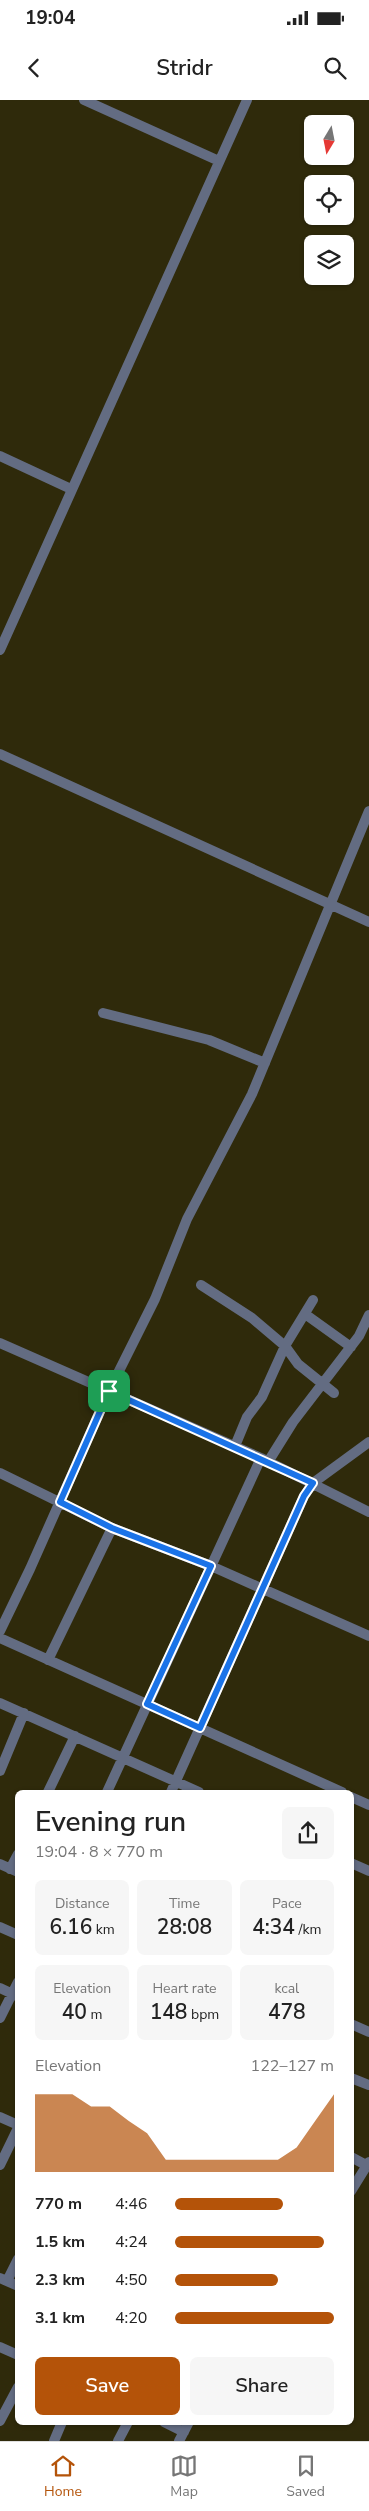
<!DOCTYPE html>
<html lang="en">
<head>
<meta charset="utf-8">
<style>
  :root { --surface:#fff; --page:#f6f6f6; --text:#222; --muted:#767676; --line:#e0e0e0; --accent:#b45309 }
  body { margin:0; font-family:"Nunito Sans",sans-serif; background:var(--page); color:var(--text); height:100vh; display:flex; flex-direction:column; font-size:19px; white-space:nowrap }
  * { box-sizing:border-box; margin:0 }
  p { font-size:16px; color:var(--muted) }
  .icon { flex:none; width:28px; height:28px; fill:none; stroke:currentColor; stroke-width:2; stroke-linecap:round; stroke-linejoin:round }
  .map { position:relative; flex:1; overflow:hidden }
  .details { position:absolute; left:15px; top:1690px; width:339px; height:635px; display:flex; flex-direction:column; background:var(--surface); border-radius:8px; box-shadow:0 1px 4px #0004 }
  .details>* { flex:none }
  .needle { width:32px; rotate:190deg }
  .controls { position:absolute; left:304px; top:15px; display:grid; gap:10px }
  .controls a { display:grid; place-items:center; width:50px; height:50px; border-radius:8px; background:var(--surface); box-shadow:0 1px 4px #0004; font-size:25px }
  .pin { position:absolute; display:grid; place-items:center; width:42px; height:42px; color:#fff; margin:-21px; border-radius:10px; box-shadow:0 2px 8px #0006 }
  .round { display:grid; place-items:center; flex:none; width:52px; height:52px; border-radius:8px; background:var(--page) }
  .headline { display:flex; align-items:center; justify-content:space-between; height:85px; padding:0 20px }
  h1 { font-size:28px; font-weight:600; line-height:38px }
  .stats { display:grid; grid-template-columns:repeat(3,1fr); gap:8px; height:85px; padding:5px 20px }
  .stats div { display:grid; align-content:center; border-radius:8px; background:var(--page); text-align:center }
  .stats b { font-size:21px; font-weight:600 }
  .stats small { font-size:14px; font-weight:400 }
  .stats p { font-size:14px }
  .chart { height:140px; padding:10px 20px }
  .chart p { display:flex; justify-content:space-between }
  .chart svg { width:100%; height:90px; margin-top:5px; fill:var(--accent); opacity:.7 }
  .action { display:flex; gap:10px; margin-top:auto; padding:10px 20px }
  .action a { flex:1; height:58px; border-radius:8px; background:var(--accent); color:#fff; font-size:20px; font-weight:600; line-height:58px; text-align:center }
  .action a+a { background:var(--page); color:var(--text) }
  ul { padding:0 20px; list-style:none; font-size:16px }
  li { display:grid; grid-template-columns:80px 60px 1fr; align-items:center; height:38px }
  li i { height:12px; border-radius:6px; background:var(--accent) }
  .status { display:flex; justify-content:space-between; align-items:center; height:35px; padding:0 25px; background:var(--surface); direction:ltr }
  .status svg { height:14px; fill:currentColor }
  header { display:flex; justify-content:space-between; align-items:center; height:65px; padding:0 20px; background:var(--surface); font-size:22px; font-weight:600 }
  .dock { display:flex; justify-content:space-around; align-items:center; height:70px; border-top:1px solid var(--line); background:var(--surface); font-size:14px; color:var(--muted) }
  .dock a { display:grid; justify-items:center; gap:2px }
  .dock .active { color:var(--accent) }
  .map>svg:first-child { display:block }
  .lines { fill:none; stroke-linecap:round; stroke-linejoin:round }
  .minor { stroke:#636c82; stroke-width:10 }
  .route-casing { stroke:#fff; stroke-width:10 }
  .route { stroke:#1a73e8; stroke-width:6 }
</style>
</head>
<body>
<div class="status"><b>19:04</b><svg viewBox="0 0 49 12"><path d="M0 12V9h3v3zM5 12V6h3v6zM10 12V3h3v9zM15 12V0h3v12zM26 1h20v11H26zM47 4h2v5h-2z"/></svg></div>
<header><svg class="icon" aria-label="back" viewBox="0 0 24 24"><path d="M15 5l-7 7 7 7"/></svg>Stridr<svg class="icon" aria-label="search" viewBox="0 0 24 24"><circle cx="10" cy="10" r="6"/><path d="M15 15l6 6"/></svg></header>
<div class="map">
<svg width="369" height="2341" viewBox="0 0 369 2341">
  <rect width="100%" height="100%" fill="#2f2a0b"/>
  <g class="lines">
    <path class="minor" d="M84 0 219 61
      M0 356 71 389
      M0 550 247 0
      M0 654 369 822
      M103 913 209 940 265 963
      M201 1185 252 1218 285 1246 298 1264 334 1293
      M305 1214 351 1247
      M0 1243 261 1358 369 1412
      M235 1346 247 1317 262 1297 285 1246 313 1200
      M268 1362 293 1322 359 1236 369 1215
      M0 1373 112 1428 211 1466 369 1536
      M0 1531 30 1469 109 1291 155 1199 187 1119 252 994 369 711
      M0 1538 342 1692
      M48 1560 112 1428
      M0 1603 199 1692
      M0 1671 24 1613
      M48 1692 75 1636
      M107 1692 261 1358
      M171 1692 304 1396 313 1383 369 1342
      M351 1697 369 1705
      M351 1763 369 1771
      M0 1764 18 1772
      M10 1769 18 1754
      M0 1827 18 1835
      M0 1888 17 1896
      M0 1918 18 1882
      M351 1924 369 1932
      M351 1978 369 1985
      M0 2017 18 2025
      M351 2057 366 2065
      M0 2065 18 2028
      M351 2091 369 2062
      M0 2178 18 2186
      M7 2181 18 2159
      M0 2247 18 2255
      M0 2321 18 2287
      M164 2322 184 2332
      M54 2341 62 2322
      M118 2341 128 2322
      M179 2341 189 2322"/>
  </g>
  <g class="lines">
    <g class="route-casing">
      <path id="route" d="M109 1291 313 1383 304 1396 200 1628 147 1604 211 1466 112 1428 60 1402Z"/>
    </g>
    <use href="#route" class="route"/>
  </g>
</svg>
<div class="controls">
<a><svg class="needle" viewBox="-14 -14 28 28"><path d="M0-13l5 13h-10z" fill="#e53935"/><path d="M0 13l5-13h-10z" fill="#767676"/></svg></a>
<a><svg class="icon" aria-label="locate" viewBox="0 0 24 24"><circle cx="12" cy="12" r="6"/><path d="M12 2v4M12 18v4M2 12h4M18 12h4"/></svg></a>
<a><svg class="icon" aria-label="layers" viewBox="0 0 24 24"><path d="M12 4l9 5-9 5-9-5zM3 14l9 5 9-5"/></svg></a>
</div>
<div class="pin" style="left:109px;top:1291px;background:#1e9e55"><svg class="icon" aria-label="arrive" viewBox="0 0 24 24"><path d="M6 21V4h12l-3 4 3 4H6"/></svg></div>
<section class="details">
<div class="headline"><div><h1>Evening run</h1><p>19:04 · 8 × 770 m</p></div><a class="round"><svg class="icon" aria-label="share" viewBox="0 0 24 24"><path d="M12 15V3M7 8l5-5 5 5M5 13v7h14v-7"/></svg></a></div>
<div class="stats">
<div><p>Distance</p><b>6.16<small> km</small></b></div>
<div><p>Time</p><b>28:08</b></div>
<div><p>Pace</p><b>4:34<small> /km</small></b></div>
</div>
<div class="stats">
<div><p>Elevation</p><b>40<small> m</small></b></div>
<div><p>Heart rate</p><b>148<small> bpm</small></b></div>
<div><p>kcal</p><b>478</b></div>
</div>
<div class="chart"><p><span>Elevation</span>122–127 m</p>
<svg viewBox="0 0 160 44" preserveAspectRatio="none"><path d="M0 44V6L10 6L20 6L30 12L40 12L50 19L60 25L70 38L80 38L90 38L100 38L110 38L120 38L130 38L140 32L150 19L160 6V44z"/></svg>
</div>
<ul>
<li><b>770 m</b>4:46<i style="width:68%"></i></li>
<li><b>1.5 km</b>4:24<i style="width:94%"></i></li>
<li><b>2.3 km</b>4:50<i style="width:65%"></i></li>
<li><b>3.1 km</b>4:20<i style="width:100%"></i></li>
</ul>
<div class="action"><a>Save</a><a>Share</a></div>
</section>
</div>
<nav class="dock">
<a class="active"><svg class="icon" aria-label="home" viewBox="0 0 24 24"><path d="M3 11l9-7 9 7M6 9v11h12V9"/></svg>Home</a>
<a><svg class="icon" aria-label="map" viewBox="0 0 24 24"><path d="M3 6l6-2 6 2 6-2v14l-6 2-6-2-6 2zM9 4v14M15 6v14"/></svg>Map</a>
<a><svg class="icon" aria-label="saved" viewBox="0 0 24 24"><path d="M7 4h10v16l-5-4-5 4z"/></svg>Saved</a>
</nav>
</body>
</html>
